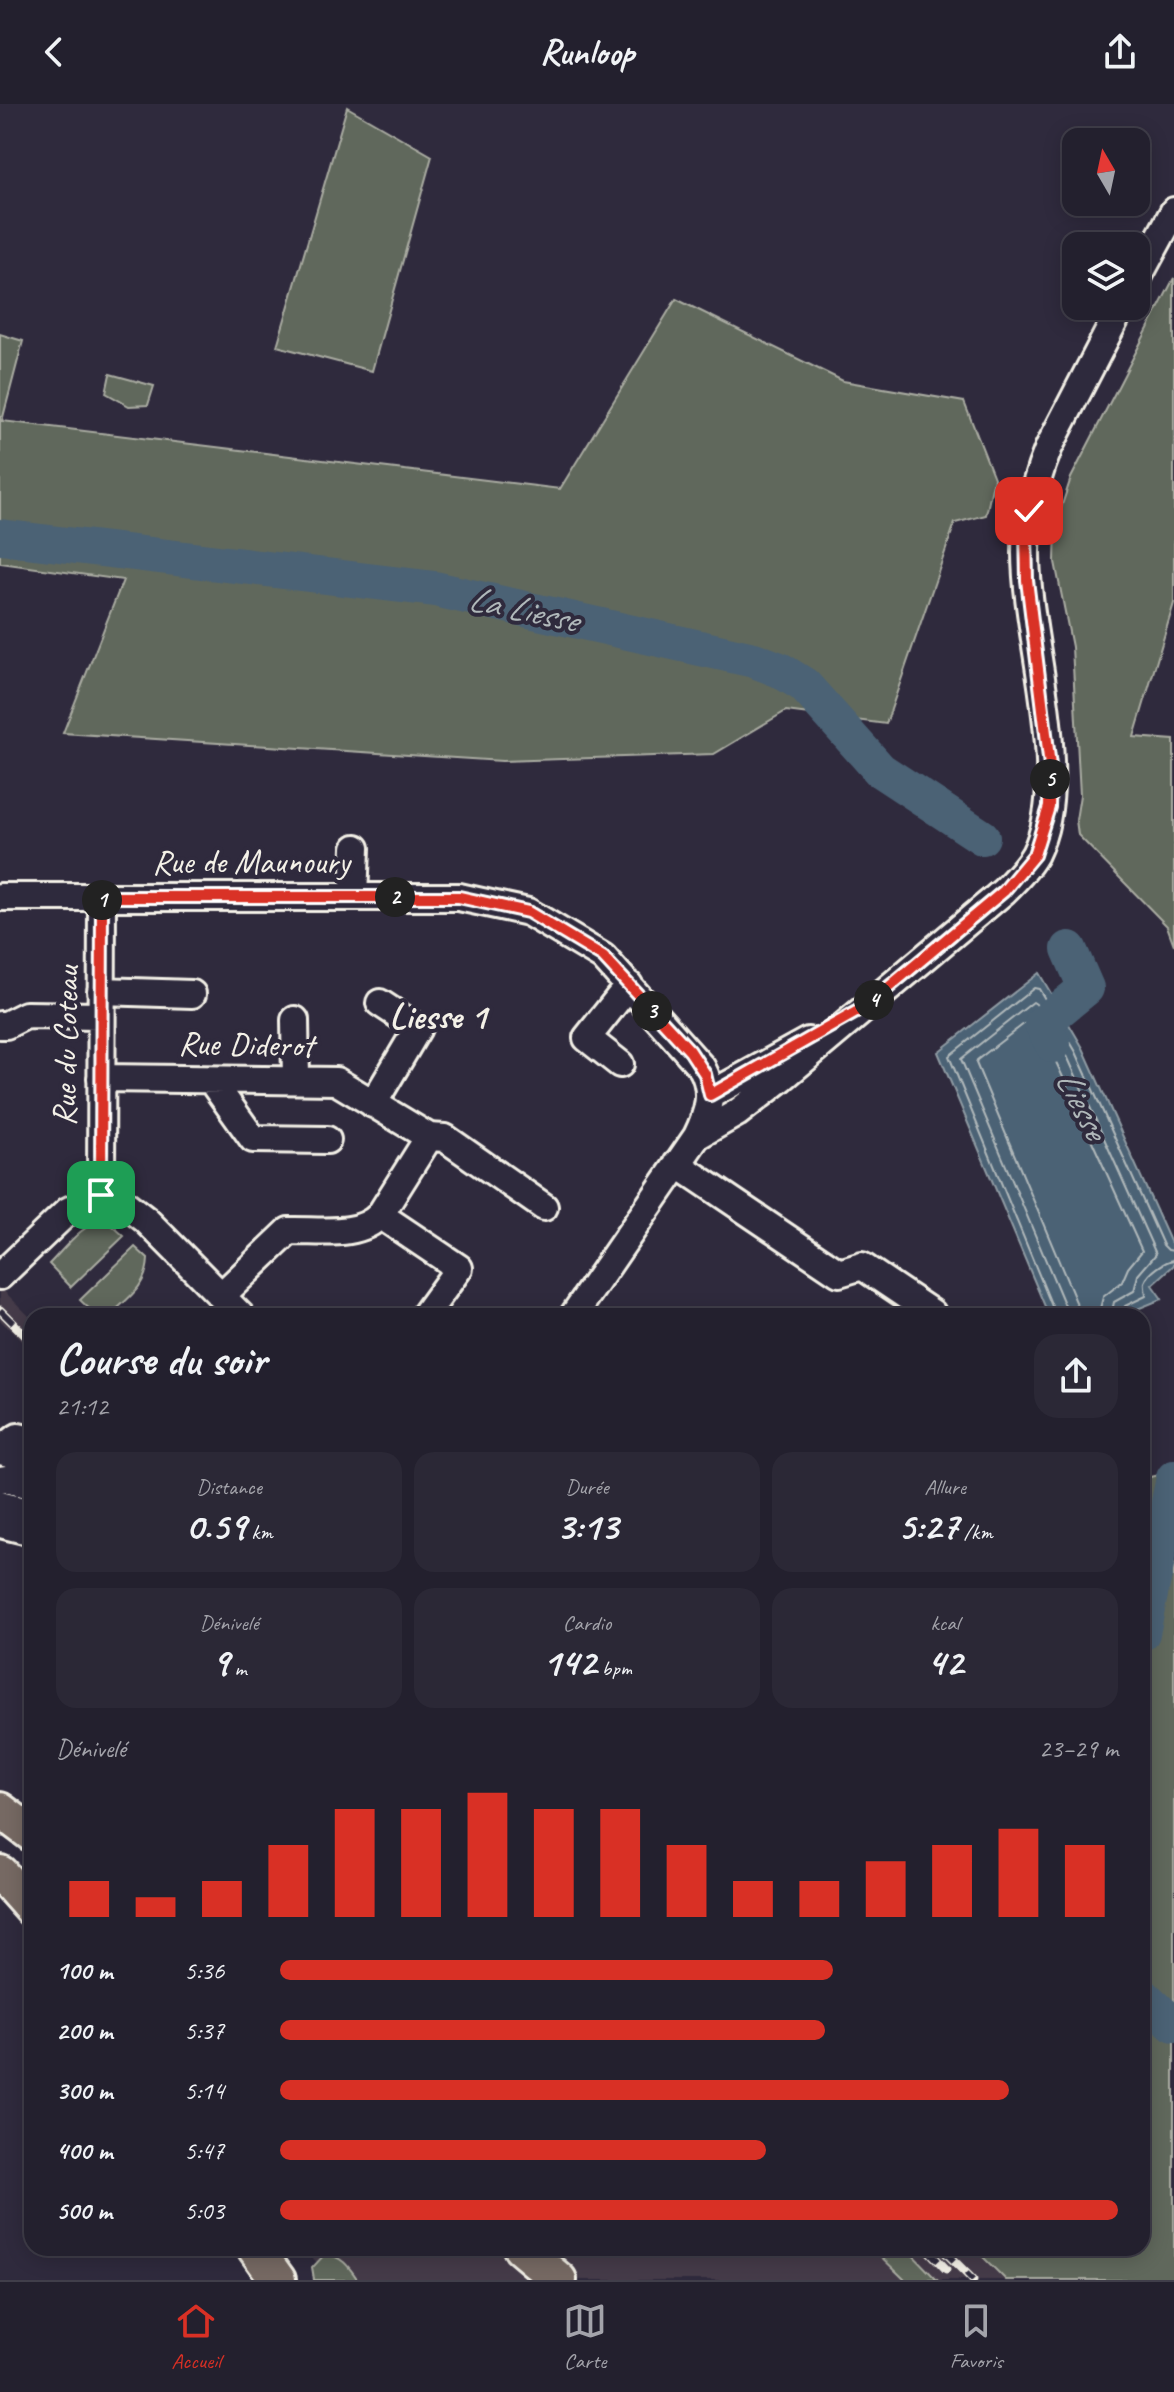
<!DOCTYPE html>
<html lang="fr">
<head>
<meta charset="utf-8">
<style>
  :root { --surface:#23202e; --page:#2b2836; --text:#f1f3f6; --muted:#a3a3aa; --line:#403e4a; --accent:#d93025 }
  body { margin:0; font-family:Caveat,sans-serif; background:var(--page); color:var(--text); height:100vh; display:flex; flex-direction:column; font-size:30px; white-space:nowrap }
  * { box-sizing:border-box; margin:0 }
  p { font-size:26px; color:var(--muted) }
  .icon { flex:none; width:44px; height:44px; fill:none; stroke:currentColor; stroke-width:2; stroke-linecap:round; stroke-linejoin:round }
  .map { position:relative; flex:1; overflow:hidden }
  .details { position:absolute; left:24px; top:1204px; width:1126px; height:948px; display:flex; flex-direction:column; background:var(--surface); border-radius:24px; box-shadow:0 4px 20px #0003,0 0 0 2px var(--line) }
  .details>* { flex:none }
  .needle { width:52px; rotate:351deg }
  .fabs { position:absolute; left:1062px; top:24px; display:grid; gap:16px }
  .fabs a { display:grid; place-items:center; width:88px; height:88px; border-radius:16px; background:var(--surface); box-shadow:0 4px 20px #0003,0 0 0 2px var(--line); font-size:40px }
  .pin { position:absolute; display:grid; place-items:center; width:68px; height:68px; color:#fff; margin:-34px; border-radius:16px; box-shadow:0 4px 12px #0006 }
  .km { position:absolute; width:40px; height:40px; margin:-20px; border-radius:50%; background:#222; color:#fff; font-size:22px; line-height:40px; text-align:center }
  .round { display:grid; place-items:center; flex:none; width:84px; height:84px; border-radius:24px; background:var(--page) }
  .head { display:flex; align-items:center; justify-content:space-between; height:136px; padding:0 32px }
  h1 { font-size:44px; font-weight:700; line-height:60px }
  .figures { display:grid; grid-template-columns:repeat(3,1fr); gap:12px; height:136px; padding:8px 32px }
  .figures div { display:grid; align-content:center; border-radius:20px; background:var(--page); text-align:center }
  .figures b { font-size:40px; font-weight:700 }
  .figures small { font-size:22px; font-weight:400 }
  .figures p { font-size:22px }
  .chart { height:224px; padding:16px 32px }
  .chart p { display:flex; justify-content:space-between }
  .chart svg { width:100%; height:144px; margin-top:8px; stroke:var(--accent); stroke-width:6 }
  ul { padding:0 32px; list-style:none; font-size:26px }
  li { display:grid; grid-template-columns:128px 96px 1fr; align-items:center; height:60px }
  li i { height:20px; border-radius:10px; background:var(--accent) }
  header { display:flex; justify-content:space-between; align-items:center; height:104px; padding:0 32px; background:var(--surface); font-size:36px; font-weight:700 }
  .tab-bar { display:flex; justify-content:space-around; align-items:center; height:112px; border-top:2px solid var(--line); background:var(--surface); font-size:22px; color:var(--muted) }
  .tab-bar a { display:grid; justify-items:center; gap:4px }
  .tab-bar .on { color:var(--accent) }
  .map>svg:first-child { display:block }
  .built { fill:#443a49 }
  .green { fill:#60685c; stroke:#aaaca2; stroke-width:2 }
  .water { fill:#4b6275; stroke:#8f9ba3; stroke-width:2 }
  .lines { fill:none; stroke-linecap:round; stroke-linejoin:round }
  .shore { stroke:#b0b8ba; stroke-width:2 }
  .river { stroke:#4b6275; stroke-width:36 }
  .minor-casing { stroke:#f4f1e8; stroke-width:32 }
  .major-casing { stroke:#f4f1e8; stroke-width:40 }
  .minor { stroke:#2f2a3d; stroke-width:26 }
  .major { stroke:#766964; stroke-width:34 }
  .rail-casing { stroke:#f4f1e8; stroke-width:9 }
  .rail { stroke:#2f2a3d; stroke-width:6; stroke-dasharray:18; stroke-linecap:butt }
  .route-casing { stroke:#fff; stroke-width:16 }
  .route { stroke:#d93025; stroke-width:10 }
  .labels { text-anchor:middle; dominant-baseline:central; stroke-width:8; stroke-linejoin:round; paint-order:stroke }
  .street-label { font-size:34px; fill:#f4f1e8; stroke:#2f2a3d }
  .water-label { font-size:36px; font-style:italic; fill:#b0b8ba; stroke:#2f2a3d }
  .neighbourhood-label { font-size:36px; font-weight:bold; fill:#f4f1e8; stroke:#2f2a3d }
</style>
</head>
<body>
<header><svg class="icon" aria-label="back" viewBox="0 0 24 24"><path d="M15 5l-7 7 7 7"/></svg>Runloop<svg class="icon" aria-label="share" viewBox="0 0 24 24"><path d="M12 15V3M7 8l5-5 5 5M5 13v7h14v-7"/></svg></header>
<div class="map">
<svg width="1174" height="2176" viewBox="0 0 1174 2176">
  <rect width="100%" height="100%" fill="#2f2a3d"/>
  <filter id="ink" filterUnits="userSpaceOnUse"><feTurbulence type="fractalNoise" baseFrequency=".0125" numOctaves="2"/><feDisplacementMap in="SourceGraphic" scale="16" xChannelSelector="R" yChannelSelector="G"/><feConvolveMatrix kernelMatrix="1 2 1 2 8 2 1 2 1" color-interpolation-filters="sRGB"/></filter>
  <g filter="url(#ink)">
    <path class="built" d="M0 1183 32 1215V1248L0 1216Z
      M304 2144H879L910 2176H332Z
      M906 2144H974L1006 2176H937Z"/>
    <path class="green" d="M347 3 432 52 372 267 277 242Z
      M1174 174V499L1134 633 1174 636V841L1167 822 1078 731 1076 716 1080 691 1072 543 1055 458 1056 419 1071 374Z
      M676 195 843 277 964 298 994 374 986 411 955 419 886 620 786 607 714 650 502 657 63 629 123 476 0 459V230L23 237 2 317 560 385Z
      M110 270 154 282 148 301 129 302 106 289Z
      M106 1116 124 1132 71 1183 49 1160C65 1144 83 1118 106 1116Z
      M135 1143 148 1155C147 1183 128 1194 109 1212H97L80 1196Z
      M1174 1367V2176H1006L974 2144H1142V1375Z
      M872 2144H906L937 2176H905Z
      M325 2150C342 2152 349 2163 358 2176H314L312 2164Z"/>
    <path class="water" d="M1039 869 1083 944 1174 1146V1161L1152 1181 1162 1195 1120 1212H1049L938 948Z"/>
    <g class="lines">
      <path class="shore" d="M1056 1212 949 952 1034 884 1039 885 1076 948 1163 1141 1168 1146 1174 1147
        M1066 1212 1065 1202 961 955 1033 898 1036 900 1067 952 1156 1150 1138 1171 1134 1187 1114 1198 1111 1212
        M1078 1212 1076 1198 976 959 977 956 1029 916 1033 918 1056 958 1142 1147 1128 1164 1122 1178 1103 1193 1098 1212
        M1121 1212 1125 1202 1146 1192C1146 1189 1144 1181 1145 1178 1149 1168 1165 1157 1174 1156"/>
      <path class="river" d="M0 433 435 485 754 556 780 566 804 581 880 666 982 733
        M1053 941 1042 920 1086 884 1069 845
        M1142 1529 1174 1374
        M1142 1891 1174 1921"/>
      <g class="minor-casing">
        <path id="minor" d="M1136 177 1174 107
          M0 793H459L528 808 603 853 702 964C715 988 708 1009 697 1032L573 1212
          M354 793 356 744
          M101 887 192 890
          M295 916 296 976
          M0 921H6L26 911 101 912
          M620 960 587 934 629 881
          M101 974 336 977 429 1033 380 1111C359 1134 319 1126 289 1127L221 1192
          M211 976 253 1035 327 1036
          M710 991 808 937
          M373 1000 418 924 380 899
          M697 1032 737 1009 782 974 1004 787C1015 776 1027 764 1035 750 1074 672 1026 536 1026 449 1026 412 1035 377 1049 343L1122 202
          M429 1033 445 1034 544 1103
          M677 1060 839 1169 862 1162 932 1209
          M101 1091 102 793
          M101 1091 124 1099 146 1116 241 1212
          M380 1111 459 1164 425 1211
          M0 1172 68 1107 101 1091
          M0 1347 18 1333 32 1336
          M0 1347 32 1355
          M0 1376 6 1375 32 1381
          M0 1401 32 1409
          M0 1420 32 1428"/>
      </g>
      <g class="major-casing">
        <path id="major" d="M0 1706 32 1730
          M0 1769 32 1805
          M255 2144 278 2176
          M521 2144 559 2176"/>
      </g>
      <use href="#minor" class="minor"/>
      <use href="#major" class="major"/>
      <g class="rail-casing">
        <path id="rail" d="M0 1206 32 1238
          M926 2144 946 2165
          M941 2144 973 2176"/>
      </g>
      <use href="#rail" class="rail"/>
    </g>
  </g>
  <g class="lines" filter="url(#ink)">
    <g class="route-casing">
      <path id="route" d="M101 1091 102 793H459L528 808 603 853 690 947 705 970 710 991 865 903 1004 787 1034 751 1049 703 1050 662 1027 476 1026 428 1029 407"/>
    </g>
    <use href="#route" class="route"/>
  </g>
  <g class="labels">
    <g class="street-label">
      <text x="251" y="757">Rue de Maunoury</text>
      <text transform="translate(246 940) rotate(1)">Rue Diderot</text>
      <text transform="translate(65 942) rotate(-89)">Rue du Coteau</text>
    </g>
    <g class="water-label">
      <text transform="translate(523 505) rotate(12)">La Liesse</text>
      <text transform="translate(1082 1000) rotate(63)">Liesse</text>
    </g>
    <g class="neighbourhood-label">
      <text x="438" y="912">Liesse 1</text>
    </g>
  </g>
</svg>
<div class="fabs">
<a><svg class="needle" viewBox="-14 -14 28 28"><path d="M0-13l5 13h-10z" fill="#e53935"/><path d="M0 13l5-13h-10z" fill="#a3a3aa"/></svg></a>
<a><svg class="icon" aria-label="layers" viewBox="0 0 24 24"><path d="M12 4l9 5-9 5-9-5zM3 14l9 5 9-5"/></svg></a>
</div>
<div class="pin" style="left:101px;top:1091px;background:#1e9e55"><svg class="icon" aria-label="arrive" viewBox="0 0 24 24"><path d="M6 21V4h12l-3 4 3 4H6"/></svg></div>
<div class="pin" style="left:1029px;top:407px;background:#d93025"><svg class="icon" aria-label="check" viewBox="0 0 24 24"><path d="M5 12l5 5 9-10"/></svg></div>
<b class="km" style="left:102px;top:796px">1</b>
<b class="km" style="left:395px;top:793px">2</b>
<b class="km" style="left:652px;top:907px">3</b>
<b class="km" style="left:874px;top:896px">4</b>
<b class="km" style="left:1050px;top:675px">5</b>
<section class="details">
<div class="head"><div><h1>Course du soir</h1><p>21:12</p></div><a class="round"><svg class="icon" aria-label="share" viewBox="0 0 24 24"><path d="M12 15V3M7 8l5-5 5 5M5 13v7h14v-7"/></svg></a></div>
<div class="figures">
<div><p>Distance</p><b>0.59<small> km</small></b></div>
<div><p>Durée</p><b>3:13</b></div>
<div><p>Allure</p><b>5:27<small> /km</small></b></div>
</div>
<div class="figures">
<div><p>Dénivelé</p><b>9<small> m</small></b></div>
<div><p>Cardio</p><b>142<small> bpm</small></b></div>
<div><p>kcal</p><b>42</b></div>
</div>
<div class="chart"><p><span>Dénivelé</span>23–29 m</p>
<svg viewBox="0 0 160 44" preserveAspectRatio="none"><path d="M5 44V33M15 44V38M25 44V33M35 44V22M45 44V11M55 44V11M65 44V6M75 44V11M85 44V11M95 44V22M105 44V33M115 44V33M125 44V27M135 44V22M145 44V17M155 44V22"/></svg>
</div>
<ul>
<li><b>100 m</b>5:36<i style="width:66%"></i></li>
<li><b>200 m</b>5:37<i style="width:65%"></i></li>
<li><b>300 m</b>5:14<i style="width:87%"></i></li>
<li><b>400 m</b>5:47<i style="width:58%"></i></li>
<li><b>500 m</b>5:03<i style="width:100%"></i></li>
</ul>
</section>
</div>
<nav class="tab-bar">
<a class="on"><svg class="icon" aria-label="home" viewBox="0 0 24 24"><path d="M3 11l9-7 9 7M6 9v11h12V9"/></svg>Accueil</a>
<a><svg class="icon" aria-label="map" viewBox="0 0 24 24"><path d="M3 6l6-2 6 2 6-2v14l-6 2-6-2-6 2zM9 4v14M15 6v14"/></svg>Carte</a>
<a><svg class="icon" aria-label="saved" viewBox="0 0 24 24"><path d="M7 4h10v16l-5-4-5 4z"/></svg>Favoris</a>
</nav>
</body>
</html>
